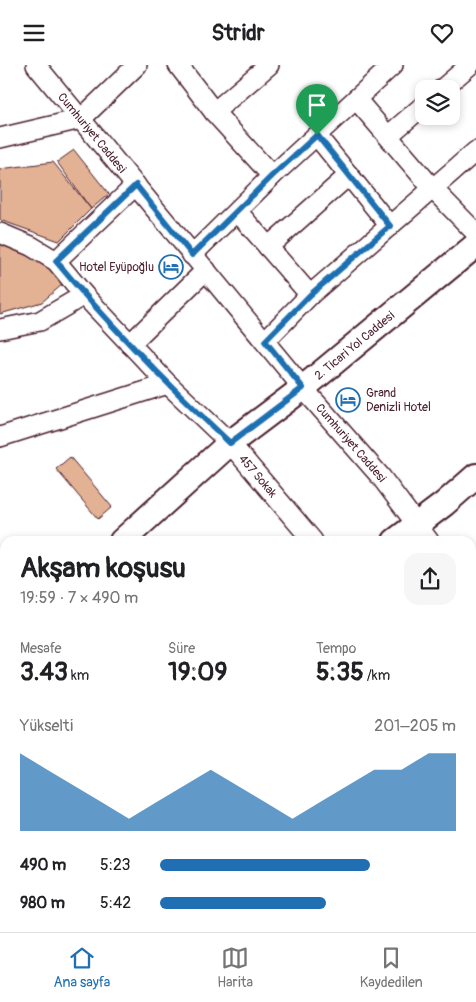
<!DOCTYPE html>
<html lang="tr">
<head>
<meta charset="utf-8">
<style>
  :root { --surface:#fff; --page:#f6f6f6; --text:#202124; --muted:#757577; --line:#e0e0e0; --accent:#1f6fb2 }
  body { margin:0; font-family:Pangolin,sans-serif; background:var(--page); color:var(--text); height:100vh; display:flex; flex-direction:column; font-size:19px; white-space:nowrap }
  * { box-sizing:border-box; margin:0 }
  p { font-size:16px; color:var(--muted) }
  .icon { flex:none; width:28px; height:28px; fill:none; stroke:currentColor; stroke-width:2; stroke-linecap:round; stroke-linejoin:round }
  .map { position:relative; flex:1; overflow:hidden }
  .details { position:absolute; left:0px; top:471px; width:476px; height:396px; display:flex; flex-direction:column; background:var(--surface); border-radius:15px 15px 0 0; box-shadow:0 2px 8px #0003 }
  .details>* { flex:none }
  .tools { position:absolute; left:415px; top:15px; display:grid; gap:10px }
  .tools a { display:grid; place-items:center; width:45px; height:45px; border-radius:10px; background:var(--surface); box-shadow:0 2px 8px #0003; font-size:25px }
  .pin { position:absolute; display:grid; place-items:center; width:42px; height:42px; color:#fff; margin:-51px -21px; border-radius:50% 50% 50% 0; rotate:-45deg; box-shadow:0 0 5px #0007 }
  .pin .icon { rotate:45deg }
  .round { display:grid; place-items:center; flex:none; width:52px; height:52px; border-radius:15px; background:var(--page) }
  .headline { display:flex; align-items:center; justify-content:space-between; height:85px; padding:0 20px }
  h1 { font-size:28px; font-weight:800; line-height:38px }
  .metrics { display:grid; grid-template-columns:repeat(3,1fr); gap:8px; height:85px; padding:5px 20px }
  .metrics div { display:grid; align-content:center }
  .metrics b { font-size:25px; font-weight:800 }
  .metrics small { font-size:14px; font-weight:400 }
  .metrics p { font-size:14px }
  .chart { height:140px; padding:10px 20px }
  .chart p { display:flex; justify-content:space-between }
  .chart svg { width:100%; height:90px; margin-top:5px; fill:var(--accent); opacity:.7 }
  ul { padding:0 20px; list-style:none; font-size:16px }
  li { display:grid; grid-template-columns:80px 60px 1fr; align-items:center; height:38px }
  li i { height:12px; border-radius:6px; background:var(--accent) }
  header { display:flex; justify-content:space-between; align-items:center; height:65px; padding:0 20px; background:var(--surface); font-size:22px; font-weight:800 }
  .dock { display:flex; justify-content:space-around; align-items:center; height:70px; border-top:1px solid var(--line); background:var(--surface); font-size:14px; color:var(--muted) }
  .dock a { display:grid; justify-items:center; gap:2px }
  .dock .selected { color:var(--accent) }
  .map>svg:first-child { display:block }
  .building { fill:#e3b294; stroke:#4a1f2b }
  .lines { fill:none; stroke-linecap:round; stroke-linejoin:round }
  .minor-casing { stroke:#4a1f2b; stroke-width:22 }
  .major-casing { stroke:#4a1f2b; stroke-width:28 }
  .minor { stroke:#fff; stroke-width:19 }
  .major { stroke:#fff; stroke-width:24 }
  .route-casing { stroke:#fff; stroke-width:10 }
  .route { stroke:#1f6fb2; stroke-width:6 }
  .labels { text-anchor:middle; dominant-baseline:central; stroke-width:4; stroke-linejoin:round; paint-order:stroke }
  .street-label { font-size:12px; fill:#4a1f2b; stroke:#fff }
  .poi-label { font-size:12px; fill:#4a1f2b; stroke:#fff; text-anchor:end }
</style>
</head>
<body>
<header><svg class="icon" aria-label="menu" viewBox="0 0 24 24"><path d="M4 6h16M4 12h16M4 18h16"/></svg>Stridr<svg class="icon" aria-label="heart" viewBox="0 0 24 24"><path d="M12 20l-8-8c-3-5 5-10 8-4 3-6 11-1 8 4z"/></svg></header>
<div class="map">
<svg width="476" height="867" viewBox="0 0 476 867">
  <rect width="100%" height="100%" fill="#fff"/>
  <filter id="ink" filterUnits="userSpaceOnUse"><feTurbulence type="fractalNoise" baseFrequency=".02" numOctaves="2"/><feDisplacementMap in="SourceGraphic" scale="10" xChannelSelector="R" yChannelSelector="G"/><feConvolveMatrix kernelMatrix="1 2 1 2 8 2 1 2 1" color-interpolation-filters="sRGB"/></filter>
  <g filter="url(#ink)">
    <path class="building" d="M74 85 109 129 91 144 57 97Z
      M53 97 91 144 59 176 0 155V104Z
      M0 175 49 198 63 219 42 237 0 249Z
      M70 392 112 442 98 454 56 404Z
      M0 526 5 529V571L0 575Z
      M5 840V862H128L125 867H0V844Z
      M221 862H308L302 867H225Z
      M346 862H369L373 867H340Z"/>
    <g class="lines">
      <g class="minor-casing">
        <g id="minor">
          <path id="s1" d="M36 0 303 323 381 412 429 476"/>
          <path d="M178 0 214 47 272 111"/>
          <path d="M442 24 470 0"/>
          <path d="M356 34 433 124 476 168"/>
          <path d="M214 47 269 0"/>
          <path d="M317 71 390 161"/>
          <path d="M388 71 424 40"/>
          <path d="M0 73 81 54 137 0"/>
          <path d="M237 146 310 230"/>
          <path id="s2" d="M0 168 31 181 56 196 84 230 168 319 230 378 313 476"/>
          <path d="M268 182 349 110"/>
          <path d="M192 190 272 111 393 0"/>
          <path d="M56 196 136 120"/>
          <path d="M0 264 40 256 84 230"/>
          <path d="M265 276 310 230 476 86"/>
          <path d="M130 279 206 205"/>
          <path d="M0 372 168 319"/>
          <path d="M0 503 5 509"/>
          <path d="M471 533 476 540"/>
          <path d="M471 634 476 630"/>
          <path d="M471 831 476 827"/>
          <path d="M207 862 210 867"/>
          <path d="M397 862 401 867"/>
          <path d="M173 867 179 862"/>
          <path d="M319 867 325 862"/>
          <path d="M429 867 434 862"/>
        </g>
      </g>
      <g class="major-casing">
        <g id="major">
          <path id="s3" d="M122 476 230 378 303 323 476 180"/>
          <path d="M395 476 444 439 476 411"/>
          <path d="M0 585 5 580"/>
          <path d="M0 817 5 813"/>
        </g>
      </g>
      <use href="#minor" class="minor"/>
      <use href="#major" class="major"/>
    </g>
  </g>
  <g class="lines" filter="url(#ink)">
    <g class="route-casing">
      <path id="route" d="M317 70 390 161 310 230 265 276 303 323 230 378C168 320 109 260 56 196L136 120 192 190 272 111Z"/>
    </g>
    <use href="#route" class="route"/>
  </g>
  <defs>
    <g id="hotel-ring" transform="scale(1.25)"><circle r="9.5" fill="#fff" stroke="#1f6fb2" stroke-width="1.5"/><path d="M-6-4.5h1.5V1H6V5H4.5V3h-9V5H-6ZM-4 0a1.8 1.8 0 1 1 3.6 0ZM.5 0V-2.5h3Q6-2.5 6 0Z" fill="#1f6fb2"/></g>
  </defs>
  <g fill-rule="evenodd">
    <use href="#hotel-ring" x="171" y="202"/>
    <use href="#hotel-ring" x="348" y="335"/>
  </g>
  <g class="labels">
    <g class="street-label">
      <text stroke="none"><textPath href="#s1" startOffset="88">Cumhuriyet Caddesi</textPath></text>
      <text stroke="none"><textPath href="#s3" startOffset="304">2. Ticari Yol Caddesi</textPath></text>
      <text stroke="none"><textPath href="#s1" startOffset="492">Cumhuriyet Caddesi</textPath></text>
      <text stroke="none"><textPath href="#s2" startOffset="358">457 Sokak</textPath></text>
    </g>
    <g class="poi-label">
      <text x="154" y="202">Hotel Eyüpoğlu</text>
      <text x="366" y="328" text-anchor="start">Grand<tspan x="366" dy="14">Denizli Hotel</tspan></text>
    </g>
  </g>
</svg>
<div class="tools">
<a><svg class="icon" aria-label="layers" viewBox="0 0 24 24"><path d="M12 4l9 5-9 5-9-5zM3 14l9 5 9-5"/></svg></a>
</div>
<div class="pin" style="left:317px;top:70px;background:#1e9e55"><svg class="icon" aria-label="arrive" viewBox="0 0 24 24"><path d="M6 21V4h12l-3 4 3 4H6"/></svg></div>
<section class="details">
<div class="headline"><div><h1>Akşam koşusu</h1><p>19:59 · 7 × 490 m</p></div><a class="round"><svg class="icon" aria-label="share" viewBox="0 0 24 24"><path d="M12 15V3M7 8l5-5 5 5M5 13v7h14v-7"/></svg></a></div>
<div class="metrics">
<div><p>Mesafe</p><b>3.43<small> km</small></b></div>
<div><p>Süre</p><b>19:09</b></div>
<div><p>Tempo</p><b>5:35<small> /km</small></b></div>
</div>
<div class="chart"><p><span>Yükselti</span>201–205 m</p>
<svg viewBox="0 0 160 44" preserveAspectRatio="none"><path d="M0 44V6L10 14L20 22L30 30L40 38L50 30L60 22L70 14L80 22L90 30L100 38L110 30L120 22L130 14L140 14L150 6L160 6V44z"/></svg>
</div>
<ul>
<li><b>490 m</b>5:23<i style="width:71%"></i></li>
<li><b>980 m</b>5:42<i style="width:56%"></i></li>
</ul>
</section>
</div>
<nav class="dock">
<a class="selected"><svg class="icon" aria-label="home" viewBox="0 0 24 24"><path d="M3 11l9-7 9 7M6 9v11h12V9"/></svg>Ana sayfa</a>
<a><svg class="icon" aria-label="map" viewBox="0 0 24 24"><path d="M3 6l6-2 6 2 6-2v14l-6 2-6-2-6 2zM9 4v14M15 6v14"/></svg>Harita</a>
<a><svg class="icon" aria-label="saved" viewBox="0 0 24 24"><path d="M7 4h10v16l-5-4-5 4z"/></svg>Kaydedilen</a>
</nav>
</body>
</html>
